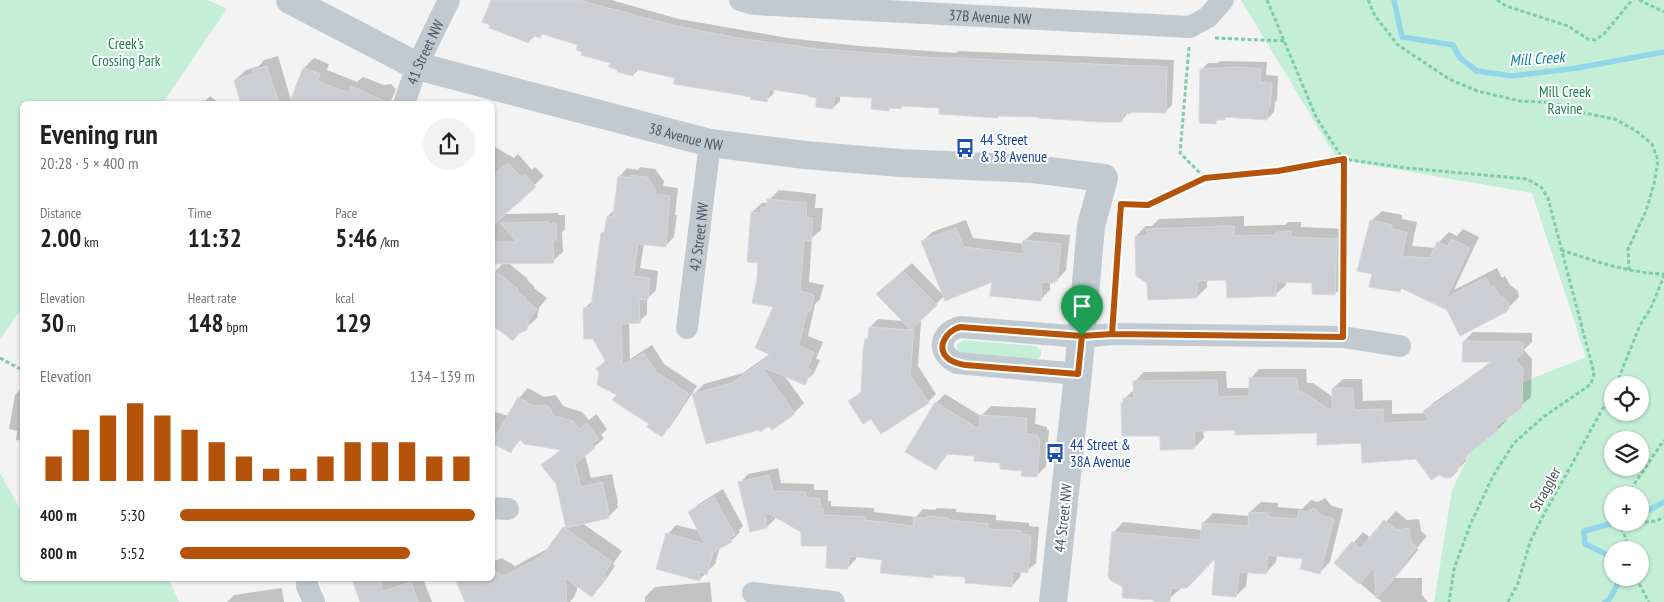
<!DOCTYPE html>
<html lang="en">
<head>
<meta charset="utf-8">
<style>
  :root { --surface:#fff; --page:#f2f2f2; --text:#222; --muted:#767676; --accent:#b45309 }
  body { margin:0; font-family:"PT Sans Narrow",sans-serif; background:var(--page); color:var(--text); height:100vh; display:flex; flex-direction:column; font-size:19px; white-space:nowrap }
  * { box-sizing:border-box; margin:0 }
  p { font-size:16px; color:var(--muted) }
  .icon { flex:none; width:28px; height:28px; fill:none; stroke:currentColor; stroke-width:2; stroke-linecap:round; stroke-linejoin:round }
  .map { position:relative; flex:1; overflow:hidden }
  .drawer { position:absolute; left:20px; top:101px; width:475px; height:480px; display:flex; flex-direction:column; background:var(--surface); border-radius:8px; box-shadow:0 1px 4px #0004 }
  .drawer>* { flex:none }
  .tools { position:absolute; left:1604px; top:376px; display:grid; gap:10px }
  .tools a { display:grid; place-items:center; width:45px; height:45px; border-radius:50%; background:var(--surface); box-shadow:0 1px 4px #0004; font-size:25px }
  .pin { position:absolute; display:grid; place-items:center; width:42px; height:42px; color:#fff; margin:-51px -21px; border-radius:50% 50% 50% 0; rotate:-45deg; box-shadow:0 0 5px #0007 }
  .pin .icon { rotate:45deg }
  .round { display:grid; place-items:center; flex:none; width:52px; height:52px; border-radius:26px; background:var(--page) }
  .headline { display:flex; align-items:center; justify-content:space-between; height:85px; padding:0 20px }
  h1 { font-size:28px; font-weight:600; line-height:38px }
  .stats { display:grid; grid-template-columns:repeat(3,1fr); gap:8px; height:85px; padding:5px 20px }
  .stats div { display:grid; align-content:center }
  .stats b { font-size:25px; font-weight:600 }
  .stats small { font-size:14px; font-weight:400 }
  .stats p { font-size:14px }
  .chart { height:140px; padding:10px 20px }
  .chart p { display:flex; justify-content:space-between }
  .chart svg { width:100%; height:90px; margin-top:5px; stroke:var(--accent); stroke-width:6 }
  ul { padding:0 20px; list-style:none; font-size:16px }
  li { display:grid; grid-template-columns:80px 60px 1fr; align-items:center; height:38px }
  li i { height:12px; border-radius:6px; background:var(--accent) }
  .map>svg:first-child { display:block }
  .green { fill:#c4efd6; fill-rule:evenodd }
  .shadow { fill:#0003 }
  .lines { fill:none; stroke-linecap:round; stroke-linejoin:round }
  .stream { stroke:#93d6ea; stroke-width:5.5 }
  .building { fill:#cdced4; stroke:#d7d8dd }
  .path { stroke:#7ccda7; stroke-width:3; stroke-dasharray:4 2.5; stroke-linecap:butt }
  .minor { stroke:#c1c9d1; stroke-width:22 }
  .tertiary { stroke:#c1c9d1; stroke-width:28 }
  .route-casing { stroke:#fff; stroke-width:10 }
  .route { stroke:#b45309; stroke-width:6 }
  .labels { text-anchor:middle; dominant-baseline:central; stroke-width:4; stroke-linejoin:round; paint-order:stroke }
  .street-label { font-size:15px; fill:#4a5560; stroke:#fff }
  .park-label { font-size:15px; fill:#1b8150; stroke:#fff }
  .transit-label { font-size:15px; fill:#164399; stroke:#fff; text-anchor:start }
  .water-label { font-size:16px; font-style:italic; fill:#117c9c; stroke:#fff }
</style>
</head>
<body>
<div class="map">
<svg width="1664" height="602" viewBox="0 0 1664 602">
  <rect width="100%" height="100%" fill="#f4f3f3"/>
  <path class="green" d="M0 0H208L227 9 162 104H22V308L0 340Z
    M1241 0H1664V602H1434L1452 490 1501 391 1586 357 1532 193 1337 159ZM1612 385H1640V412H1612ZM1612 440H1640V468H1612ZM1612 495H1640V522H1612ZM1612 550H1640V578H1612Z
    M964 340 1035 346 1041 350V356L1036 360 962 354 957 350V344Z
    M0 473 19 507 22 510V579H169L179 602H0Z"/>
  <path class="shadow" d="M492 0H611L679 19 788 38 859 46 956 53 958 51 1174 60 1172 105 1165 112 1133 110 1129 112 1121 121 1040 116 1000 114 998 117 941 107 904 104 901 107H891L889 109 874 97 840 95V101L833 108 817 97 808 94 774 89 773 94 766 101 639 69 633 75 579 45 544 33 540 37 536 35 528 42Z
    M278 56 291 100 304 68 314 58 329 64 327 70 357 82 363 77 384 85 391 84 396 89 390 104H242L235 80 246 70 259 66 264 60Z
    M1220 61 1267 62 1266 75 1278 76 1277 100 1275 102 1274 112 1267 119 1227 116 1225 119H1219L1215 122 1201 70 1208 63H1218Z
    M210 96 220 104H202Z
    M492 145 514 158 518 154 532 170 535 167 544 176 504 214 558 213V215H565V229L562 232 563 252 553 261 507 262 528 279 527 280 535 287 534 288 547 298 539 308 537 318 526 328 492 275 504 262H493Z
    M640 167 655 169 664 181 663 186 678 188 675 215H677L674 237 665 246 644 244 640 268 658 271 656 290 647 299V314L639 322 629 323 630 359 652 345 664 364 697 386 670 427 662 435 619 394 598 368 606 360 585 308 593 300 602 233 606 229 608 216 615 209 619 177 627 168 638 170Z
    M779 190 816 194 815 208H823L821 230 812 238 809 282 824 285 820 299 815 304 808 336 823 342 816 359 820 360 814 373 804 383 784 375 804 403 794 413 769 424 694 394 704 384 743 373 771 353 775 307 760 262 752 212 762 203H768L769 200Z
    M1382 211 1402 215V219L1417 222 1412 246 1436 248 1439 242 1449 232 1457 236 1463 229 1479 237 1454 290 1497 268 1502 278 1505 276 1510 285 1518 291 1519 297 1505 311 1448 309 1403 287 1399 291 1371 286 1374 273 1371 221Z
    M1244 216V226L1285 225 1288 222H1301V227L1347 229 1345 283 1335 294 1313 282 1286 281V285L1275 295 1227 279 1207 280V287L1197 297 1148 282 1136 236 1146 226H1152L1159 219Z
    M966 220 973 238 1024 244V241L1034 232 1070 235 1066 270 1057 280 1050 281V290L1040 300 994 280 922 242 932 232Z
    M912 263 944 296 918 322H921L918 366 936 394 928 402 871 418 850 401 863 390 866 339 869 336 870 327 878 319 904 321 886 286Z
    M1473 332 1532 333V342L1524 350 1532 359 1531 397 1506 418 1507 420 1498 429 1476 447 1468 455 1466 461 1451 476 1416 458 1318 431 1237 428 1203 429 1204 438 1194 448 1161 434 1123 403 1124 399 1135 389V381L1144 372 1226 371 1227 388H1250V379L1259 369H1306L1307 383H1313L1333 397V388L1343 379H1362L1363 401 1392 400V414L1426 413 1425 411 1434 402 1458 386 1492 361 1464 341Z
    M22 387V441L16 440 17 431 9 429 15 395Z
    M528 388 544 397 555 395 558 398 563 406 582 412 589 420 596 414 607 429 601 435 604 438 585 455 591 478 612 474 618 503 617 504 618 507 608 517 582 523 622 551 613 564 615 566 602 585 591 596 577 585V590L574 597 570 602H466L457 579H492V562L502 558 515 566 549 548 567 524 557 484 543 466 562 449 521 439 511 451 498 444 492 448V411L509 416 519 398Z
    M945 394 981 416 991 406 1036 408 1035 424 1047 427V430H1049L1046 466 1037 476 1023 470 976 454 949 453 936 469V403Z
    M778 468 781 483 814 484V490H828V501H831V506L874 508V512L916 517 923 509 935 510 937 508 956 509V512L996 515V520L1029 523V526L1039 527 1036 563 1027 571H1021L1020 577 1012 586 967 576 935 574 932 577 883 559 857 556 856 559 848 568 828 545 775 516V519L767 527 740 483 748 474Z
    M723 489 743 526 739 530 740 532 731 541 720 547 715 564 699 580 668 534 676 525 700 531 690 512 699 504Z
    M1325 498 1332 506 1343 509 1330 562 1319 573 1304 558 1277 555 1276 562 1266 573 1248 571 1246 586 1236 596 1217 556 1170 598 1124 587 1113 533 1123 522 1202 530 1203 523 1213 513 1250 516V512L1261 502 1278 503V507L1302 509 1311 500 1318 502Z
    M1396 511 1407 520 1419 519 1421 531 1427 536 1417 548 1418 550 1395 578H1422V595L1428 602H1382L1336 563 1363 532 1371 538Z
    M355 579H423L432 602H361Z
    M710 582 712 602H645V597L655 587Z
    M282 588 284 602H227L234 595Z"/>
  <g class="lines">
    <path class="stream" d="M1394 0 1402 37 1453 45 1460 58 1477 71 1512 76 1577 68 1664 52
      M1640 515 1664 502
      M1612 557 1585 544 1584 531 1617 522
      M1605 602 1609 600 1621 578"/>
  </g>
  <path class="building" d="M491 0H578L672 25 738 38 818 49 949 59 950 58 1167 67 1166 113 1131 112V114L1123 113 1122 122H1100L1039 118V117L998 116V118L939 114V108L902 106 901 109 889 108V111L871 109 872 98 835 96 833 109 816 107V98L807 96V95L769 89 767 102 750 99 751 97 741 95 673 84 675 78 635 69 633 76 617 72 618 70 608 67 610 63 581 55 582 52 576 50 578 45 542 34 540 38 532 35 529 43 489 28 490 25 482 22Z
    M267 66 279 104H241L234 80 254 74 252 70Z
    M1239 67 1261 69 1260 82 1272 83 1270 108H1268L1267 120 1225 117V120H1216V124L1199 123 1200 69Z
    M303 68 320 74 317 81 349 93 351 86 391 104H289Z
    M508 163 522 178 525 175 536 187 492 226V176Z
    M631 175 647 177 656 190 655 194 670 196 666 247 638 244 633 276 650 278 648 300 639 299 640 323 621 324 622 365 644 353 656 372 689 394 662 437 647 427 649 424 612 400 617 395 597 385 599 373 596 368 606 362 593 339H584L583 308 591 307 601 233H604L607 216 613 217 618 176 630 178Z
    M767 199 807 203 806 217 813 218 811 241 804 240 800 291 814 295 811 311 807 310 799 346 814 352 807 369 811 370 805 385 762 367 795 414 772 430 769 426 760 432 759 430 706 444 692 394 732 383 771 355 755 348 773 307 752 303 757 279 758 263 747 262 751 212 761 213V207L767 208Z
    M1370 220 1392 225V229L1407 232 1402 256 1430 258 1437 242 1448 246 1451 239 1470 248 1446 298 1486 277 1491 287 1494 286 1499 295 1508 302 1509 309 1506 312 1460 336 1447 310 1401 288 1400 292 1369 287 1372 274 1357 271Z
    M549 222V224H556L557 240H553L554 263 492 264V242H517L500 223Z
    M1234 226V236L1276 235V232L1291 231V237L1337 239 1335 295 1312 294V283L1276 282V296L1227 298 1226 280 1197 281V298L1148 300 1147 283 1136 276 1135 236H1147V229Z
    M956 228 964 247 1022 254 1023 240 1061 244 1057 281H1055V283L1042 282 1041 301 990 296 992 282 945 301 921 241Z
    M492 269 518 289 517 291 526 298 525 299 537 309 529 319 527 330 519 333 513 341 492 325Z
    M903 271 937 305 911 330H914L910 375 929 403 881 434 871 419 863 424 848 401 861 393 863 351 865 339H868L869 327 911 330 876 294Z
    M1463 341 1523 342V353L1515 361 1523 368 1522 408 1496 427 1499 430 1466 455 1467 458 1460 463 1457 472 1452 477 1446 478 1439 475 1431 480 1416 459 1362 463 1361 443 1317 445V433L1235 435V430L1194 431 1195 449 1160 450V436H1122L1121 403H1123V398H1134L1133 381 1217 380 1218 397 1249 396V378H1297L1298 392H1303L1332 411V388H1353L1354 410 1383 409V423L1430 421 1423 411 1447 396 1491 362H1462Z
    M518 397 534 406 545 405 549 407 554 416 573 421 579 429 586 423 599 439 592 444 595 448 575 464 581 487 602 482 609 513 607 514 609 518 566 528 556 484 541 465 561 450 524 444 519 438 511 453 492 443Z
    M935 402 979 429 980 415 1027 418 1026 433 1038 436V439H1040L1037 477 1021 476 1022 471 1000 469V463L974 461V456L946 454 936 470 905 452Z
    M769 475 773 491 806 492V498H820V509H823V515L866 517 865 520 913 526 914 517 927 518V516L948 518V520L988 524V529L1021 531V534L1031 535 1028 573 1013 571 1012 587 965 583V577L933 575V578L880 573 882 560 849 556 848 569 826 568 827 546H801V532L764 511 767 528 750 532 738 482Z
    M714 497 735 535 729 537 732 542 713 552 707 575 699 571 700 581 656 569 666 533 705 544 688 512Z
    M1314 508 1322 516 1334 519 1320 574 1300 569 1303 559 1268 555 1266 574 1239 572 1236 597 1212 595 1215 559 1188 587 1185 588H1171L1170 602H1155L1153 600 1122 598 1123 587 1110 580 1108 576 1112 532 1200 540 1202 523 1248 526 1249 512 1268 513V517L1297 519 1299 510 1306 512Z
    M1384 520 1397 530 1409 528 1411 542 1417 547 1407 559 1409 561 1376 599 1374 567 1359 584 1334 563 1352 541 1360 549Z
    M563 527 612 562 603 575 606 577 592 597 565 578 567 602H465L455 579H492V569L504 576 542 556Z
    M352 579H381L382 592 411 582 418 602H360Z"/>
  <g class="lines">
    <path class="path" d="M1267 0 1316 117 1343 159 1407 168 1527 179 1541 187 1548 198 1594 373 1591 384 1542 418 1514 443 1493 476 1470 525 1454 569 1449 602
      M1368 0 1375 16 1398 45 1449 79 1477 91 1520 101 1544 102 1565 106 1579 112 1615 119 1636 131 1652 144 1658 160 1654 184 1646 211 1628 249 1629 270
      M1497 0 1506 6 1568 26 1588 39 1595 40 1604 34 1632 0
      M1639 0 1664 12
      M1215 38 1284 41
      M1189 47 1180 153 1205 178
      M1121 205H1148L1205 178 1278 171 1343 159V317
      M1561 250C1595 261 1628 273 1664 274
      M1113 315 1121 211
      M0 358 22 370
      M1616 385 1640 325 1650 310 1664 276
      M1627 495 1664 440
      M1618 522 1625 536 1629 550
      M1619 525 1656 521 1664 517
      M1636 578 1649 602
      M1508 602 1518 583 1530 542 1543 516 1612 392"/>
    <g class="minor">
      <path id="s1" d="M740 0 753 4 1190 27 1208 17 1223 0"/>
      <path id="s2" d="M404 104 417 66 449 0"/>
      <path id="s3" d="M687 328 710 143"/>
      <path d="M1078 374 957 363C937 354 938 333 960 327L1082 337 1112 334 1343 337 1400 346"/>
      <path d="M492 508 508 509"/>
      <path d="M307 579V586L314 602"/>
      <path d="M753 593 834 602"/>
    </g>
    <path class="tertiary" id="s4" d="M290 0 417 66 710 143 805 155 900 163 1033 169 1104 178 1091 226 1078 374 1053 602"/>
  </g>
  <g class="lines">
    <g class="route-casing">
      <path id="route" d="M1082 336 1078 374 965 365C960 364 955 363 950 360 934 349 946 331 960 327L1082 336 1112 334 1343 337 1344 159 1278 171 1205 178 1148 205 1121 204 1112 334 1082 336"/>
    </g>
    <use href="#route" class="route"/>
  </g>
  <defs>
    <g id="bus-bare" transform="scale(1.5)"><path d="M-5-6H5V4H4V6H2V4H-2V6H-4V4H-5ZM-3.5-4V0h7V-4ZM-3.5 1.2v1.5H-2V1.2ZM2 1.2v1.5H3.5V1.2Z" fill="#1a4fb4" stroke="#fff" stroke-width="2.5" paint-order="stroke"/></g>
  </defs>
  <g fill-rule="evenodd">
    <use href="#bus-bare" x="965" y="148"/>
    <use href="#bus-bare" x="1055" y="453"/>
  </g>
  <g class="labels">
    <g class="street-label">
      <text stroke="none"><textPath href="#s1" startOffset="251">37B Avenue NW</textPath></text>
      <text stroke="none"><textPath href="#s2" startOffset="56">41 Street NW</textPath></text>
      <text stroke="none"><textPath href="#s4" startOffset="421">38 Avenue NW</textPath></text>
      <text stroke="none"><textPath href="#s3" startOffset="92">42 Street NW</textPath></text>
      <text transform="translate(1545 489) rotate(-61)">Straggler</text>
      <text transform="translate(1063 518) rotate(-84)">44 Street NW</text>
    </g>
    <g class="park-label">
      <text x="126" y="43">Creek's<tspan x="126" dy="17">Crossing Park</tspan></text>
      <text x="1565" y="91">Mill Creek<tspan x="1565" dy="17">Ravine</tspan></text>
    </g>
    <g class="transit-label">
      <text x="980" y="139">44 Street<tspan x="980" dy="17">&amp; 38 Avenue</tspan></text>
      <text x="1070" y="444">44 Street &amp;<tspan x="1070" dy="17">38A Avenue</tspan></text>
    </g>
    <g class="water-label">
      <text transform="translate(1537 58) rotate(-4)">Mill Creek</text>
    </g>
  </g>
</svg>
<div class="tools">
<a><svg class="icon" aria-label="locate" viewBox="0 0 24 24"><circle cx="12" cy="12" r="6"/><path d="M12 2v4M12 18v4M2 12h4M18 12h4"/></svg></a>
<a><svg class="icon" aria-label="layers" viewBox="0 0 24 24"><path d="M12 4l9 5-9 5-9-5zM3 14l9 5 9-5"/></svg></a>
<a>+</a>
<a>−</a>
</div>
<div class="pin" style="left:1082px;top:336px;background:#1e9e55"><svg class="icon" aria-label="arrive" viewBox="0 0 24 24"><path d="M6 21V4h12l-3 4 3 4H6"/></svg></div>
<section class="drawer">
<div class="headline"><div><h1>Evening run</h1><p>20:28 · 5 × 400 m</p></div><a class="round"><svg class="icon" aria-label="share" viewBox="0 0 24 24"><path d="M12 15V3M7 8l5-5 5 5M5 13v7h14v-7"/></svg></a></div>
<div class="stats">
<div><p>Distance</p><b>2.00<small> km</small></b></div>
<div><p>Time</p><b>11:32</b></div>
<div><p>Pace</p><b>5:46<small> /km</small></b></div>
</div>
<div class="stats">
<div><p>Elevation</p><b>30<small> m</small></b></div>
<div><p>Heart rate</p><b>148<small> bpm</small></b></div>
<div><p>kcal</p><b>129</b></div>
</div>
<div class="chart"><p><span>Elevation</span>134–139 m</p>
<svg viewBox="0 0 160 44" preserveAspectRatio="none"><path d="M5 44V32M15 44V19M25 44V12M35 44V6M45 44V12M55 44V19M65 44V25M75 44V32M85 44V38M95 44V38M105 44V32M115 44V25M125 44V25M135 44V25M145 44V32M155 44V32"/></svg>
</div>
<ul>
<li><b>400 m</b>5:30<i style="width:100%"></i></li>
<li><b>800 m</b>5:52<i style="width:78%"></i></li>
</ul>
</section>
</div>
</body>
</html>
